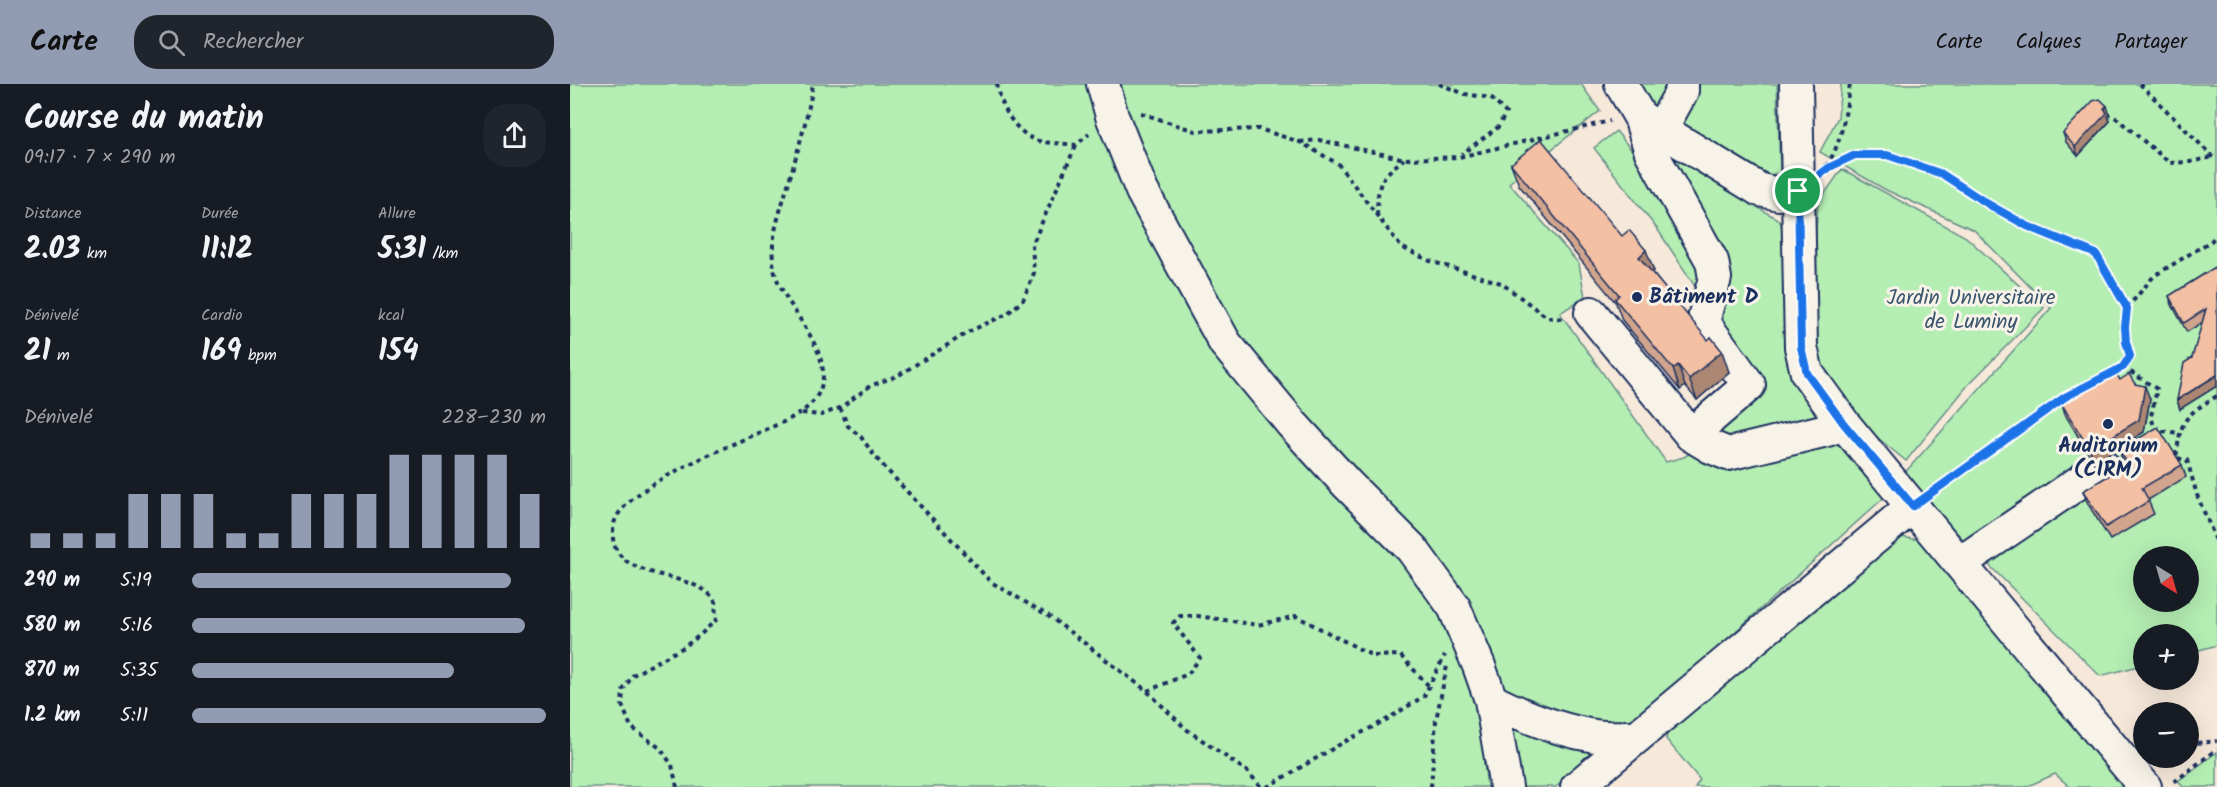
<!DOCTYPE html>
<html lang="fr">
<head>
<meta charset="utf-8">
<style>
  :root { --surface:#171b24; --page:#20242c; --text:#f1f3f6; --muted:#9ea1a6; --accent:#919bb2 }
  body { margin:0; font-family:Kalam,sans-serif; background:var(--page); color:var(--text); height:100vh; display:flex; flex-direction:column; font-size:22px; white-space:nowrap }
  * { box-sizing:border-box; margin:0 }
  p { font-size:20px; color:var(--muted) }
  .icon { flex:none; width:33px; height:33px; fill:none; stroke:currentColor; stroke-width:2; stroke-linecap:round; stroke-linejoin:round }
  .map { position:relative; flex:1; overflow:hidden }
  .details { display:flex; flex-direction:column; background:var(--surface); width:570px }
  .details>* { flex:none }
  .needle { width:39px; rotate:143deg }
  .controls { position:absolute; left:1563px; top:462px; display:grid; gap:12px }
  .controls a { display:grid; place-items:center; width:66px; height:66px; border-radius:50%; background:var(--surface); box-shadow:0 6px 24px #0002; font-size:30px }
  .pin { position:absolute; display:grid; place-items:center; width:51px; height:51px; color:#fff; margin:-26px; border:3px solid #fff; border-radius:50%; box-shadow:0 2px 6px #0007 }
  .round { display:grid; place-items:center; flex:none; width:63px; height:63px; border-radius:24px; background:var(--page) }
  .headline { display:flex; align-items:center; justify-content:space-between; height:102px; padding:0 24px }
  h1 { font-size:33px; font-weight:700; line-height:45px }
  .metrics { display:grid; grid-template-columns:repeat(3,1fr); gap:9px; height:102px; padding:6px 24px }
  .metrics div { display:grid; align-content:center }
  .metrics b { font-size:30px; font-weight:700 }
  .metrics small { font-size:16px; font-weight:400 }
  .metrics p { font-size:16px }
  .chart { height:168px; padding:12px 24px }
  .chart p { display:flex; justify-content:space-between }
  .chart svg { width:100%; height:108px; margin-top:6px; stroke:var(--accent); stroke-width:6 }
  ul { padding:0 24px; list-style:none; font-size:20px }
  li { display:grid; grid-template-columns:96px 72px 1fr; align-items:center; height:45px }
  li i { height:15px; border-radius:8px; background:var(--accent) }
  header { display:flex; align-items:center; gap:36px; box-sizing:border-box; height:84px; padding:0 30px; background:var(--accent); color:#111 }
  header strong { font-size:28px }
  nav { display:flex; gap:33px; margin-inline-start:auto; font-size:21px }
  .search { width:420px; height:54px; background:var(--page); display:flex; align-items:center; gap:15px; box-sizing:border-box; padding:0 21px; border-radius:24px; color:var(--muted); font-size:22px }
  main { display:flex; flex:1; min-height:0 }
  .map>svg:first-child { display:block }
  .green { fill:#b4eeb3; stroke:#688e88; stroke-width:1.5; fill-rule:evenodd }
  .lines { fill:none; stroke-linecap:round; stroke-linejoin:round }
  .minor-casing { stroke:#1b2f5e; stroke-width:36 }
  .path { stroke:#1b2f5e; stroke-width:4; stroke-dasharray:4.5 4.5; stroke-linecap:butt }
  .minor { stroke:#f7f3e8; stroke-width:32 }
  .wall { fill:#d1a58d; stroke:#1b2f5e; stroke-width:1.5 }
  .shaded-wall { fill:#aa8673; stroke:#1b2f5e; stroke-width:1.5 }
  .building { fill:#f3c0a4; stroke:#1b2f5e; stroke-width:1.5 }
  .route-casing { stroke:#fff; stroke-width:12 }
  .route { stroke:#1a73e8; stroke-width:8 }
  .poi-dot { fill:#1b2f5e; stroke:#f7f3e8; stroke-width:2 }
  .labels { text-anchor:middle; dominant-baseline:central; stroke-width:6; stroke-linejoin:round; paint-order:stroke }
  .poi-label { font-size:21px; font-weight:bold; fill:#1b2f5e; stroke:#f7f3e8; text-anchor:start }
  .park-label { font-size:21px; fill:#3a556f; stroke:#f7f3e8 }
</style>
</head>
<body>
<header>
<strong>Carte</strong>
<div class="search"><svg class="icon" aria-label="search" viewBox="0 0 24 24"><circle cx="10" cy="10" r="6"/><path d="M15 15l6 6"/></svg>Rechercher</div>
<nav><a>Carte</a><a>Calques</a><a>Partager</a></nav>
</header>
<main>
<section class="details">
<div class="headline"><div><h1>Course du matin</h1><p>09:17 · 7 × 290 m</p></div><a class="round"><svg class="icon" aria-label="share" viewBox="0 0 24 24"><path d="M12 15V3M7 8l5-5 5 5M5 13v7h14v-7"/></svg></a></div>
<div class="metrics">
<div><p>Distance</p><b>2.03<small> km</small></b></div>
<div><p>Durée</p><b>11:12</b></div>
<div><p>Allure</p><b>5:31<small> /km</small></b></div>
</div>
<div class="metrics">
<div><p>Dénivelé</p><b>21<small> m</small></b></div>
<div><p>Cardio</p><b>169<small> bpm</small></b></div>
<div><p>kcal</p><b>154</b></div>
</div>
<div class="chart"><p><span>Dénivelé</span>228–230 m</p>
<svg viewBox="0 0 160 44" preserveAspectRatio="none"><path d="M5 44V38M15 44V38M25 44V38M35 44V22M45 44V22M55 44V22M65 44V38M75 44V38M85 44V22M95 44V22M105 44V22M115 44V6M125 44V6M135 44V6M145 44V6M155 44V22"/></svg>
</div>
<ul>
<li><b>290 m</b>5:19<i style="width:90%"></i></li>
<li><b>580 m</b>5:16<i style="width:94%"></i></li>
<li><b>870 m</b>5:35<i style="width:74%"></i></li>
<li><b>1.2 km</b>5:11<i style="width:100%"></i></li>
</ul>
</section>
<div class="map">
<svg width="1647" height="703" viewBox="0 0 1647 703">
  <rect width="100%" height="100%" fill="#f6e9da"/>
  <filter id="ink" filterUnits="userSpaceOnUse"><feTurbulence type="fractalNoise" baseFrequency=".0167" numOctaves="2"/><feDisplacementMap in="SourceGraphic" scale="12" xChannelSelector="R" yChannelSelector="G"/><feConvolveMatrix kernelMatrix="1 2 1 2 8 2 1 2 1" color-interpolation-filters="sRGB"/></filter>
  <g filter="url(#ink)">
    <path class="green" d="M0 0H1011L1030 27 939 99 1009 180 1015 213 990 229 1096 378 1114 373 1128 364 1273 357 1318 410 1066 637H1014L951 618 914 678 917 703H0Z
      M1069 0H1106L1083 26Z
      M1120 0H1207L1210 89 1199 91 1111 38Z
      M1271 0H1647V561L1619 569 1618 550H1574L1573 581 1530 592 1331 393 1481 224 1404 146 1316 106 1250 68 1268 33ZM1574 472H1618V518H1574Z
      M1046 47 1064 69 1136 184 1132 213 1088 146 1024 64Z
      M1097 69 1209 136 1214 146 1216 254 1220 291 1258 335 1164 361 1143 349 1188 313 1143 226Z
      M1272 85 1396 153 1474 224 1398 301 1336 377 1286 336 1248 276 1246 146 1248 119Z
      M1331 453 1356 457 1556 703H1500L1485 690 1456 703H1125L1130 696 1096 655 1098 646Z
      M947 640 1014 662C1019 667 1022 669 1018 676L986 703H944L937 644Z
      M1647 668V703H1613L1608 697Z"/>
    <g class="lines">
      <g class="minor-casing">
        <path id="minor" d="M533 0 542 32 572 107 655 259 722 340 777 400 842 465 884 523 909 582 921 616 936 703
          M1051 0 1070 33 1190 106 1209 110 1228 107 1231 263 1237 289 1274 340 1575 703
          M1226 0 1228 107
          M1091 45 1112 7V0
          M1021 229 1121 351 1179 301 1136 242 1135 230 1145 194 1142 177 1081 68 1070 33
          M1121 351 1141 363 1158 370 1257 346 1274 340
          M1390 479 1533 382 1541 399
          M921 616C955 633 988 646 1025 652 1039 654 1054 653 1067 653
          M1007 703 1343 422"/>
      </g>
      <path class="path" d="M427 0C431 22 442 44 463 55 474 60 493 59 506 61L519 50
        M869 0 895 10 921 14 936 29 928 43 892 70
        M1570 0 1643 73 1647 74
        M571 29 625 47 689 45 730 58 768 80 831 163 860 177 931 199 977 233 994 235
        M1545 33 1600 79 1620 78 1643 73
        M730 58 749 56 835 75 889 73 1040 37
        M1256 82C1272 61 1276 25 1280 0
        M1256 86 1285 71H1317L1372 90 1418 120 1457 142 1525 170 1557 224 1555 242 1556 258 1560 272 1553 283 1543 289
        M807 131C808 100 808 95 834 75
        M1557 224 1584 192 1641 157 1647 151
        M1553 283 1587 305 1581 332 1585 346 1609 349
        M1647 312C1614 332 1611 335 1606 374L1617 376 1627 411 1647 459
        M270 324 278 342 291 353 306 374 421 498 479 532 577 607 616 645 678 688 691 703
        M232 329 251 331 270 324 300 302 329 291 400 247 437 230 453 216 464 189 462 161 506 61
        M1365 406 1495 313 1533 293
        M577 607 618 590 630 574 603 539 610 532H628L688 541 726 532 803 572 830 571 859 602
        M1618 660 1647 657
        M1604 698 1647 665
        M107 703 102 681 90 664 61 643 52 621 53 606 63 591 114 563 130 551 146 536C145 531 146 522 145 518 130 483 31 502 44 440 51 404 162 361 195 346 215 337 239 329 249 308 268 270 215 225 205 189 197 159 211 126 219 97 228 65 238 33 243 0
        M697 703 774 658 816 636 854 612 875 571
        M861 703 866 636 877 582"/>
      <use href="#minor" class="minor"/>
    </g>
    <path class="wall" d="M1540 31 1538 32 1540 37 1508 72 1496 58 1493 49Z
      M941 80 1052 152 1084 187 1082 188 1159 288 1127 316 1115 302 1110 306 1052 236 1046 219 949 101Z
      M1647 182 1610 325 1607 316 1622 274 1633 238 1617 248 1602 221 1599 212Z
      M1550 296 1565 300 1580 315 1574 348 1524 379 1496 332 1491 319Z
      M1549 366 1612 381 1616 393 1578 416 1584 430 1540 456 1518 420 1513 407 1555 382Z"/>
    <path class="shaded-wall" d="M1537 22 1540 31 1538 32 1540 37 1508 72 1505 63Z
      M1076 166 1084 187 1077 193 1069 173Z
      M1152 267 1159 288 1127 316 1119 295Z
      M1108 281 1115 302 1110 306 1103 285Z
      M1647 291V302L1610 325 1607 316Z
      M1575 302 1580 315 1574 348 1524 379 1520 366Z"/>
    <path class="building" d="M1530 15 1537 22 1534 24 1537 29 1505 63 1493 49 1523 17Z
      M971 55 1052 152 1059 146 1076 166 1069 173 1138 256 1141 253 1152 267 1119 295 1108 281 1103 285 1045 215 1049 211 941 80Z
      M1647 182V291L1607 316 1614 279 1622 274 1636 225 1614 239 1599 212Z
      M1544 286 1550 296 1559 290 1565 300 1575 302 1569 336 1520 366 1491 319Z
      M1588 343 1612 381 1572 404 1579 417 1536 443 1513 407 1558 380 1549 366Z"/>
  </g>
  <g class="lines" filter="url(#ink)">
    <g class="route-casing">
      <path id="route" d="M1285 71H1317L1372 90 1418 120 1457 142 1526 170 1557 224 1555 243 1556 258 1560 272 1553 283 1495 313 1343 422 1274 340 1237 289 1231 263 1228 107 1260 83Z"/>
    </g>
    <use href="#route" class="route"/>
  </g>
  <g class="poi-dot">
    <circle cx="1067" cy="213" r="6"/>
    <circle cx="1538" cy="340" r="6"/>
  </g>
  <g class="labels">
    <g class="poi-label">
      <text x="1079" y="213">Bâtiment D</text>
      <text x="1538" y="362" text-anchor="middle">Auditorium<tspan x="1538" dy="24">(CIRM)</tspan></text>
    </g>
    <g class="park-label">
      <text x="1401" y="214">Jardin Universitaire<tspan x="1401" dy="24">de Luminy</tspan></text>
    </g>
  </g>
</svg>
<div class="controls">
<a><svg class="needle" viewBox="-14 -14 28 28"><path d="M0-13l5 13h-10z" fill="#e53935"/><path d="M0 13l5-13h-10z" fill="#9ea1a6"/></svg></a>
<a>+</a>
<a>−</a>
</div>
<div class="pin" style="left:1228px;top:107px;background:#1e9e55"><svg class="icon" aria-label="arrive" viewBox="0 0 24 24"><path d="M6 21V4h12l-3 4 3 4H6"/></svg></div>
</div>
</main>
</body>
</html>
